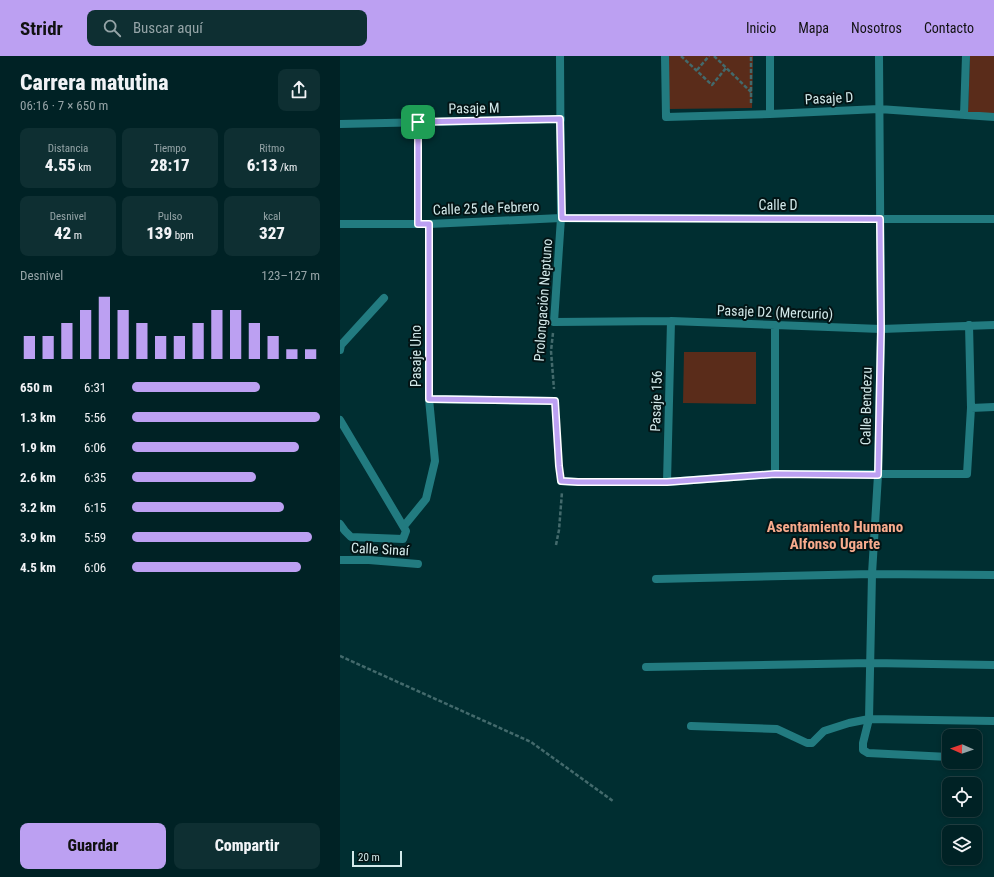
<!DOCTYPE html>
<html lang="es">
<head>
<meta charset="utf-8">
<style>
  :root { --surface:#002225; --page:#0e2f32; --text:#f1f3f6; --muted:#95a4a7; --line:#223f42; --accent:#bca0f2 }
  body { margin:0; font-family:"Roboto Condensed",sans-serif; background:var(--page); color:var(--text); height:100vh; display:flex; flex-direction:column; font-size:15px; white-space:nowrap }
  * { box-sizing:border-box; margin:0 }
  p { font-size:13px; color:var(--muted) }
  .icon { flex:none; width:22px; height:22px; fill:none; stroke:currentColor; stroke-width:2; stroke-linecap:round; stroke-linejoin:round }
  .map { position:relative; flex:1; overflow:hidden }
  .sheet { display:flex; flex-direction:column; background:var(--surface); width:340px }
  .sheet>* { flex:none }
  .needle { width:26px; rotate:272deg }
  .buttons { position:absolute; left:602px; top:673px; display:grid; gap:8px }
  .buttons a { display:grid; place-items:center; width:40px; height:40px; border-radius:8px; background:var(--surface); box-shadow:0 2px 6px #0003,0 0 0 1px var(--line); font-size:20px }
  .scale { position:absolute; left:12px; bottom:10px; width:50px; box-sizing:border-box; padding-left:4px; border:2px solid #d3e9ea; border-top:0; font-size:11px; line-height:14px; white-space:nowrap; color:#d3e9ea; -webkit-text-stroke:3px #031415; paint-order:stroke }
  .pin { position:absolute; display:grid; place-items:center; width:34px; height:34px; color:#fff; margin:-17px; border-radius:8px; box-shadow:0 2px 6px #0006 }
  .round { display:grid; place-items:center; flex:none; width:42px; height:42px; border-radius:8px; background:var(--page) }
  .overview { display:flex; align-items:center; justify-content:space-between; height:68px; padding:0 20px }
  h1 { font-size:22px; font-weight:800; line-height:30px }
  .stats { display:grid; grid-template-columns:repeat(3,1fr); gap:6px; height:68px; padding:4px 20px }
  .stats div { display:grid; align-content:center; border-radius:8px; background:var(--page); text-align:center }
  .stats b { font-size:17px; font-weight:800 }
  .stats small { font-size:11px; font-weight:400 }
  .stats p { font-size:11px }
  .chart { height:112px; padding:8px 20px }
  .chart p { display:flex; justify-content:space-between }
  .chart svg { width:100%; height:72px; margin-top:4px; stroke:var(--accent); stroke-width:6 }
  .primary-button { display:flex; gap:8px; margin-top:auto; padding:8px 20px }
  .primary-button a { flex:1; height:46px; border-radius:8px; background:var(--accent); color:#111; font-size:16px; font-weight:800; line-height:46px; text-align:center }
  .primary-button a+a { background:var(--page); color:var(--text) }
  ul { padding:0 20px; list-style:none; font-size:13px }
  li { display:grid; grid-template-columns:64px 48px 1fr; align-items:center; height:30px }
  li i { height:10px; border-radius:5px; background:var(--accent) }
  header { display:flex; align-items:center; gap:24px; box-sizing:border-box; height:56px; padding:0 20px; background:var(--accent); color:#111 }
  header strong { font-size:19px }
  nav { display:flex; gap:22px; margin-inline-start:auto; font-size:14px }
  .search { width:280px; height:36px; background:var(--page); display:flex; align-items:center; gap:10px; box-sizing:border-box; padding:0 14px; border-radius:8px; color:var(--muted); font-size:15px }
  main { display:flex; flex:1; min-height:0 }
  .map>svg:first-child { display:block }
  .green { fill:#5a2c1a }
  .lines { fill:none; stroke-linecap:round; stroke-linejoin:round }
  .path { stroke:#436a6c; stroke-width:2.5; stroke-dasharray:4 2; stroke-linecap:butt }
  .pedestrian { stroke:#227b80; stroke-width:8 }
  .minor { stroke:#227b80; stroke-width:8 }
  .tertiary { stroke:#227b80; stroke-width:8 }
  .route-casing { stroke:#fff; stroke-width:8 }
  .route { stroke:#bca0f2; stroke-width:5 }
  .labels { text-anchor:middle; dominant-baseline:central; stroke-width:4; stroke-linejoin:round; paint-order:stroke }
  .street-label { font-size:14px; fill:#d3e9ea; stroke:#031415 }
  .neighbourhood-label { font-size:15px; font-weight:bold; fill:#f8ab8d; stroke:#031415 }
</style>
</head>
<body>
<header>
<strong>Stridr</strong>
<div class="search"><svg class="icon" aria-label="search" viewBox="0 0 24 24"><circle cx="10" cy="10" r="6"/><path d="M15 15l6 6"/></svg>Buscar aquí</div>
<nav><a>Inicio</a><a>Mapa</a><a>Nosotros</a><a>Contacto</a></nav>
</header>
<main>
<section class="sheet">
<div class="overview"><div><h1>Carrera matutina</h1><p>06:16 · 7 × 650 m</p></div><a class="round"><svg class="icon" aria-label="share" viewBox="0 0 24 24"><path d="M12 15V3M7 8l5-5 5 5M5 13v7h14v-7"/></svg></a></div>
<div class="stats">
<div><p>Distancia</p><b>4.55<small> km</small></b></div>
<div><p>Tiempo</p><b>28:17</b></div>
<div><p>Ritmo</p><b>6:13<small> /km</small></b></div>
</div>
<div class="stats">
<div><p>Desnivel</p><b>42<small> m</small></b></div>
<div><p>Pulso</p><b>139<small> bpm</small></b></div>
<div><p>kcal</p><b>327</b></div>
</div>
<div class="chart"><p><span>Desnivel</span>123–127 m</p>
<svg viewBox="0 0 160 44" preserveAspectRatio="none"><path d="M5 44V30M15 44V30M25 44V22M35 44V14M45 44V6M55 44V14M65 44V22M75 44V30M85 44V30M95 44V22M105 44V14M115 44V14M125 44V22M135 44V30M145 44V38M155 44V38"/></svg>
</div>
<ul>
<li><b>650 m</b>6:31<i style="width:68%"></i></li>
<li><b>1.3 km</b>5:56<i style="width:100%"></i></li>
<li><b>1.9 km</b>6:06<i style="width:89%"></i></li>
<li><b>2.6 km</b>6:35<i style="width:66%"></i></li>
<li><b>3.2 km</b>6:15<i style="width:81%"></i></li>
<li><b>3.9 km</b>5:59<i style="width:96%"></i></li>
<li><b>4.5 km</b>6:06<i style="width:90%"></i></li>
</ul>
<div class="primary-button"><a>Guardar</a><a>Compartir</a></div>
</section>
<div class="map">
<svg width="654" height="821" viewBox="0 0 654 821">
  <rect width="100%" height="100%" fill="#002e31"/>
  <path class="green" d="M329 0H413L412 52 329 53Z
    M630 0H654V61L628 56Z
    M344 296H416V348L343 347Z"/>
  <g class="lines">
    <path class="path" d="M341 0 372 29 386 12
      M374 0 411 36
      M357 14 369 0
      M411 47V0
      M213 277 211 295 214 333
      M215 356 219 413
      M216 489 219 474 222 436
      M0 600 191 686 273 745"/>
    <path class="pedestrian" d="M89 209V168
      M64 470 86 443 95 405 89 343V240"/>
    <path class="minor" d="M325 0 326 61 430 58 539 53 654 61
      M539 0 541 273 538 419 532 518 529 663 523 687V694L528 697 609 701
      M430 58V0
      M624 59 626 0
      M78 66V168
      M0 68 221 63
      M654 163 221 162 214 266 331 265 541 273 654 269
      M0 294 1 289 44 242
      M89 343 215 345
      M631 352 654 351
      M0 364 66 475 63 483 11 481 5 475 0 468
      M435 418V269
      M221 425 238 426H327L435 418H627L631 352 629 269
      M327 426 331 265
      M0 504H29L78 508
      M316 523 532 518 654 519
      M306 611 531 607 654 609
      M351 670 437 673 467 687H472L484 675 509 667 529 663 654 665
      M635 703H637"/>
    <path class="tertiary" d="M0 168H89L221 162 220 0"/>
  </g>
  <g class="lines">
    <g class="route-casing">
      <path id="route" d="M220 63 222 162 540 163 541 273 538 419 435 418 327 426H238L221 425 219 410 215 345 89 343V168H78V66Z"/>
    </g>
    <use href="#route" class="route"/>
  </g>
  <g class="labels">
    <g class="street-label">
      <text transform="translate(489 42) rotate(-3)">Pasaje D</text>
      <text transform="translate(134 52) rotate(-1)">Pasaje M</text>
      <text x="438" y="149">Calle D</text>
      <text transform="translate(146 152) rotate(-2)">Calle 25 de Febrero</text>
      <text transform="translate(203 244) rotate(-86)">Prolongación Neptuno</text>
      <text transform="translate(435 256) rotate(2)">Pasaje D2 (Mercurio)</text>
      <text transform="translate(76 300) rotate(-90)">Pasaje Uno</text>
      <text transform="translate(316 345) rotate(-88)">Pasaje 156</text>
      <text transform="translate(526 350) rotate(-89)">Calle Bendezu</text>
      <text transform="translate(40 493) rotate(3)">Calle Sinaí</text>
    </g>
    <g class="neighbourhood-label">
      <text x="495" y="471">Asentamiento Humano<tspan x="495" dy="17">Alfonso Ugarte</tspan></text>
    </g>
  </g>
</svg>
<div class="buttons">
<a><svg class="needle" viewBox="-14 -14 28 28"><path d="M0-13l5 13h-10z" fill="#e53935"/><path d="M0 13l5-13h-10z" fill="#95a4a7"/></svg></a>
<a><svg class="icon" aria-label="locate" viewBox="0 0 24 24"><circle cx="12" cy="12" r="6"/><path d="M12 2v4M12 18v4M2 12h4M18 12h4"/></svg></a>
<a><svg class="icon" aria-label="layers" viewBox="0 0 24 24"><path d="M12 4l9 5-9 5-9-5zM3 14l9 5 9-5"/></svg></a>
</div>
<div class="scale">20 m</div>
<div class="pin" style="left:78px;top:66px;background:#1e9e55"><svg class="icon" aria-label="arrive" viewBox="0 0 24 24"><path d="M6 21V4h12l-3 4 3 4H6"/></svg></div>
</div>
</main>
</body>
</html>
